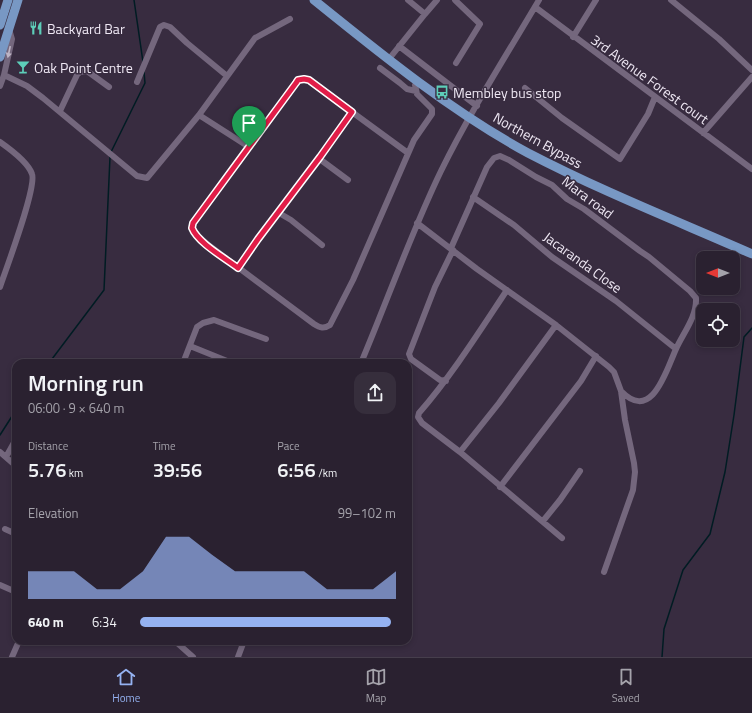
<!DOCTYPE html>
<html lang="en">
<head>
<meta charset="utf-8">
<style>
  :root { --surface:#2a2130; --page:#362e3c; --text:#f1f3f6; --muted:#a5a3ab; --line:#463e4c; --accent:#95b2f1 }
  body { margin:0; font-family:"Titillium Web",sans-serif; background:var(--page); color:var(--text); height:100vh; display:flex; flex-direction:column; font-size:15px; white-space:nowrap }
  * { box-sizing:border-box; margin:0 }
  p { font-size:13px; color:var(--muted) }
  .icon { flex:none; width:22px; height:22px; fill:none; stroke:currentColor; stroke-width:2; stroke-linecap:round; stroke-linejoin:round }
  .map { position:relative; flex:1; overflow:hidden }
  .side { position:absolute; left:12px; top:359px; width:400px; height:286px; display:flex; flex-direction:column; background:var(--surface); border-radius:12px; box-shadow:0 2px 6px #0003,0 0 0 1px var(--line) }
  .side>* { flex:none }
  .needle { width:26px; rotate:270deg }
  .buttons { position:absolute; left:696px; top:251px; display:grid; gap:8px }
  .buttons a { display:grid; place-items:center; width:44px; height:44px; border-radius:8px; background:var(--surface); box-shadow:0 2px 6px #0003,0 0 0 1px var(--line); font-size:20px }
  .pin { position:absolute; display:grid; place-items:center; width:34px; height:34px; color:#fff; margin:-41px -17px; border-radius:50% 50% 50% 0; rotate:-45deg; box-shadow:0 0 4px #0007 }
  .pin .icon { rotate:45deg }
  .round { display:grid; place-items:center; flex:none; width:42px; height:42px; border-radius:12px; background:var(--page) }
  .headline { display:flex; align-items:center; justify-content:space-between; height:68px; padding:0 16px }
  h1 { font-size:22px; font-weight:600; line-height:30px }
  .stats { display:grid; grid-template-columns:repeat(3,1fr); gap:6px; height:68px; padding:4px 16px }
  .stats div { display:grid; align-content:center }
  .stats b { font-size:20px; font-weight:600 }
  .stats small { font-size:11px; font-weight:400 }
  .stats p { font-size:11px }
  .chart { height:112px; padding:8px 16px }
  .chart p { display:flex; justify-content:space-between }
  .chart svg { width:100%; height:72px; margin-top:4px; fill:var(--accent); opacity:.7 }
  ul { padding:0 16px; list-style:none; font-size:13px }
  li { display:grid; grid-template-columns:64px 48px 1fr; align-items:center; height:30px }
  li i { height:10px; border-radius:5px; background:var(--accent) }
  .tabs { display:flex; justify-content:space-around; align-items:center; height:56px; border-top:1px solid var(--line); background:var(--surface); font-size:11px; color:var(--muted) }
  .tabs a { display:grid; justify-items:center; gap:2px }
  .tabs .selected { color:var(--accent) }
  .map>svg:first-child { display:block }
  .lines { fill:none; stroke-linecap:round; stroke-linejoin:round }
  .stream { stroke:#001c23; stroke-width:1.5 }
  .street { stroke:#74677d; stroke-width:6 }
  .primary { stroke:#7898c4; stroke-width:9 }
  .oneway { fill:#bdb4c4 }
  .route-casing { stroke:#fff; stroke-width:8 }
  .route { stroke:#e11d48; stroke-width:5 }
  .labels { text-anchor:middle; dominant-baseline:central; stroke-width:3; stroke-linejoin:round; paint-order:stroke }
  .poi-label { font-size:14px; fill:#eee7f3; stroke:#382c40; text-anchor:start }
  .street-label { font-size:14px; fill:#eee7f3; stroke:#382c40 }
</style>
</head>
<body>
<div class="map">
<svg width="752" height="657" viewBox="0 0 752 657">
  <rect width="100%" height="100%" fill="#382c40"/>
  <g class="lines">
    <path class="stream" d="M134 0 143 62
      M111 152 145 83 144 72
      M49 363 104 290 110 157
      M0 435 16 410
      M662 657 664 629 683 570 710 534 725 472 734 415 744 337 752 328"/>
    <path class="street" d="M455 0 480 24 456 63
      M671 0 719 39 752 70
      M535 7 752 169
      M425 14 437 0
      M573 37 596 0
      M399 46 477 106
      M389 59 425 14 408 0
      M380 68 400 83 407 89 416 91
      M4 75 12 39 9 29
      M137 82 160 27 164 25 170 27 187 43 227 76
      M0 86 4 75 27 86 43 98 137 176 147 178 199 115 249 147
      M525 88 562 118 620 159 648 114 655 97
      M60 111 77 75 80 72 87 71 109 87
      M352 112 408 153
      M199 115 255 38 290 19
      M703 133 752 77
      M0 142C10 149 28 162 32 174 37 187 6 269 0 287
      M348 180 321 160 320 157 352 112 309 80C304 78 300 79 296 83L193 223 192 228 196 234 207 244 314 324C320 328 324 329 330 325L353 280 414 140 432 114V109L417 94 415 85 418 82
      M473 197 514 225 552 257 616 301 676 349
      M279 213 291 220 322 245
      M417 223 477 269 556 325 609 367 614 372 621 391 625 420 634 463 635 472 633 490 604 572
      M451 248 487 167 494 158 500 156 509 160 536 177 552 185 567 199 584 209 640 251 649 257 690 291 696 298C697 317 683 333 676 349 666 371 652 423 621 391
      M238 268 258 239 320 157
      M507 290C479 332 452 375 419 413L418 417 422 423 460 452 562 538
      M190 346 232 363
      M183 363 197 327 203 323 214 320 266 339
      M361 363C388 299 411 233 441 171 470 112 506 56 539 0
      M446 381 440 380 411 359 409 354 435 287 453 250
      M0 452 16 466
      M460 452 499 403 556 325
      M6 457 16 439
      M500 487 581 381 596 356
      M543 521 560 500 580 471
      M5 529 16 534
      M0 585 16 592
      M175 641 193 657
      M12 657 19 641
      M238 657 244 641"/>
    <path class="primary" d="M314 0C382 55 451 111 528 153 601 191 677 221 752 254
      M0 25 8 0
      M0 57 18 0"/>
  </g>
  <defs><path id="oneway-solid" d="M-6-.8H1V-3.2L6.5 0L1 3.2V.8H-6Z"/></defs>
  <use class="oneway" href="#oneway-solid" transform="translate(9 52) rotate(102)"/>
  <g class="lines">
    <g class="route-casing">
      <path id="route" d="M304 79 309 80 352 112 320 157 258 239 238 268C225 258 198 243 192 228L193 223 296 83 298 80Z"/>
    </g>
    <use href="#route" class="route"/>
  </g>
  <defs>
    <g id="restaurant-bare" transform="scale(1.08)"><path d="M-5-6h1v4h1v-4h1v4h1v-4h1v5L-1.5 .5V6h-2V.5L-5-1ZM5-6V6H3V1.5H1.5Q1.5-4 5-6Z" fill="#5dceb9" stroke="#382c40" stroke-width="2.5" paint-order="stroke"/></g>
    <g id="bar-bare" transform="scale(1.08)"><path d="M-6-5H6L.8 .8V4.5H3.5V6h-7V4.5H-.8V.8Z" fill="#5dceb9" stroke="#382c40" stroke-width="2.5" paint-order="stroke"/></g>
    <g id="bus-bare" transform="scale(1.08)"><path d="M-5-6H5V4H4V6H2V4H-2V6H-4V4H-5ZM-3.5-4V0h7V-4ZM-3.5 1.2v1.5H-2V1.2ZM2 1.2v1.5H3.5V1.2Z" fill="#5dceb9" stroke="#382c40" stroke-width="2.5" paint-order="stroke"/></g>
  </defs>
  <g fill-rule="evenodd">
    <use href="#restaurant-bare" x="36" y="28"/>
    <use href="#bar-bare" x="23" y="67"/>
    <use href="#bus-bare" x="442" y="92"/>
  </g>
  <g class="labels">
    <g class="poi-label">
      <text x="47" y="28">Backyard Bar</text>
      <text x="34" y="67">Oak Point Centre</text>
      <text x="453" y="92">Membley bus stop</text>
    </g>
    <g class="street-label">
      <text transform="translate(650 79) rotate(36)">3rd Avenue Forest court</text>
      <text transform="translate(538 140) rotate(29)">Northern Bypass</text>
      <text transform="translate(588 197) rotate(37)">Mara road</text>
      <text transform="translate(583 262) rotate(36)">Jacaranda Close</text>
    </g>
  </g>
</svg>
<div class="buttons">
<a><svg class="needle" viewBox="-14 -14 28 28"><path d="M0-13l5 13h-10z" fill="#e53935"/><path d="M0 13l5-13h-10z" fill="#a5a3ab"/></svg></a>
<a><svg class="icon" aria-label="locate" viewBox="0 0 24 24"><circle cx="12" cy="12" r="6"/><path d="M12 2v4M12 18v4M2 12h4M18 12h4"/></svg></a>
</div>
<div class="pin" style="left:249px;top:147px;background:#1e9e55"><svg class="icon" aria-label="arrive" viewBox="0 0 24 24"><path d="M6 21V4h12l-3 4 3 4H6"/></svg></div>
<section class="side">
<div class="headline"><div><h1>Morning run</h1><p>06:00 · 9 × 640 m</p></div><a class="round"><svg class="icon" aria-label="share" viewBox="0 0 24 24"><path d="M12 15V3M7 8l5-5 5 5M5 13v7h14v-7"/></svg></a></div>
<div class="stats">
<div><p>Distance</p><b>5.76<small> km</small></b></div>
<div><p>Time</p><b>39:56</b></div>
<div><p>Pace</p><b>6:56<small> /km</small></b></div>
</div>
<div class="chart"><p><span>Elevation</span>99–102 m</p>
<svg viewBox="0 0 160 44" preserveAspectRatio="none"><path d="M0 44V27L10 27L20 27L30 38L40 38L50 27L60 6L70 6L80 17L90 27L100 27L110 27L120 27L130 38L140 38L150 38L160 27V44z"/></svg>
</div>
<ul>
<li><b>640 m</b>6:34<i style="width:98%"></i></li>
</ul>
</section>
</div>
<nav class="tabs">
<a class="selected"><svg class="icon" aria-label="home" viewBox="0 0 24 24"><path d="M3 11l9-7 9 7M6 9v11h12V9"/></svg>Home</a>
<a><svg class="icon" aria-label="map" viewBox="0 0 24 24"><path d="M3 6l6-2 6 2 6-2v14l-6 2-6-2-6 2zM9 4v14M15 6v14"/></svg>Map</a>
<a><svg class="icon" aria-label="saved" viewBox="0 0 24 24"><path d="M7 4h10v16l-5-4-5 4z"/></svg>Saved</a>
</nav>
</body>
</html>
